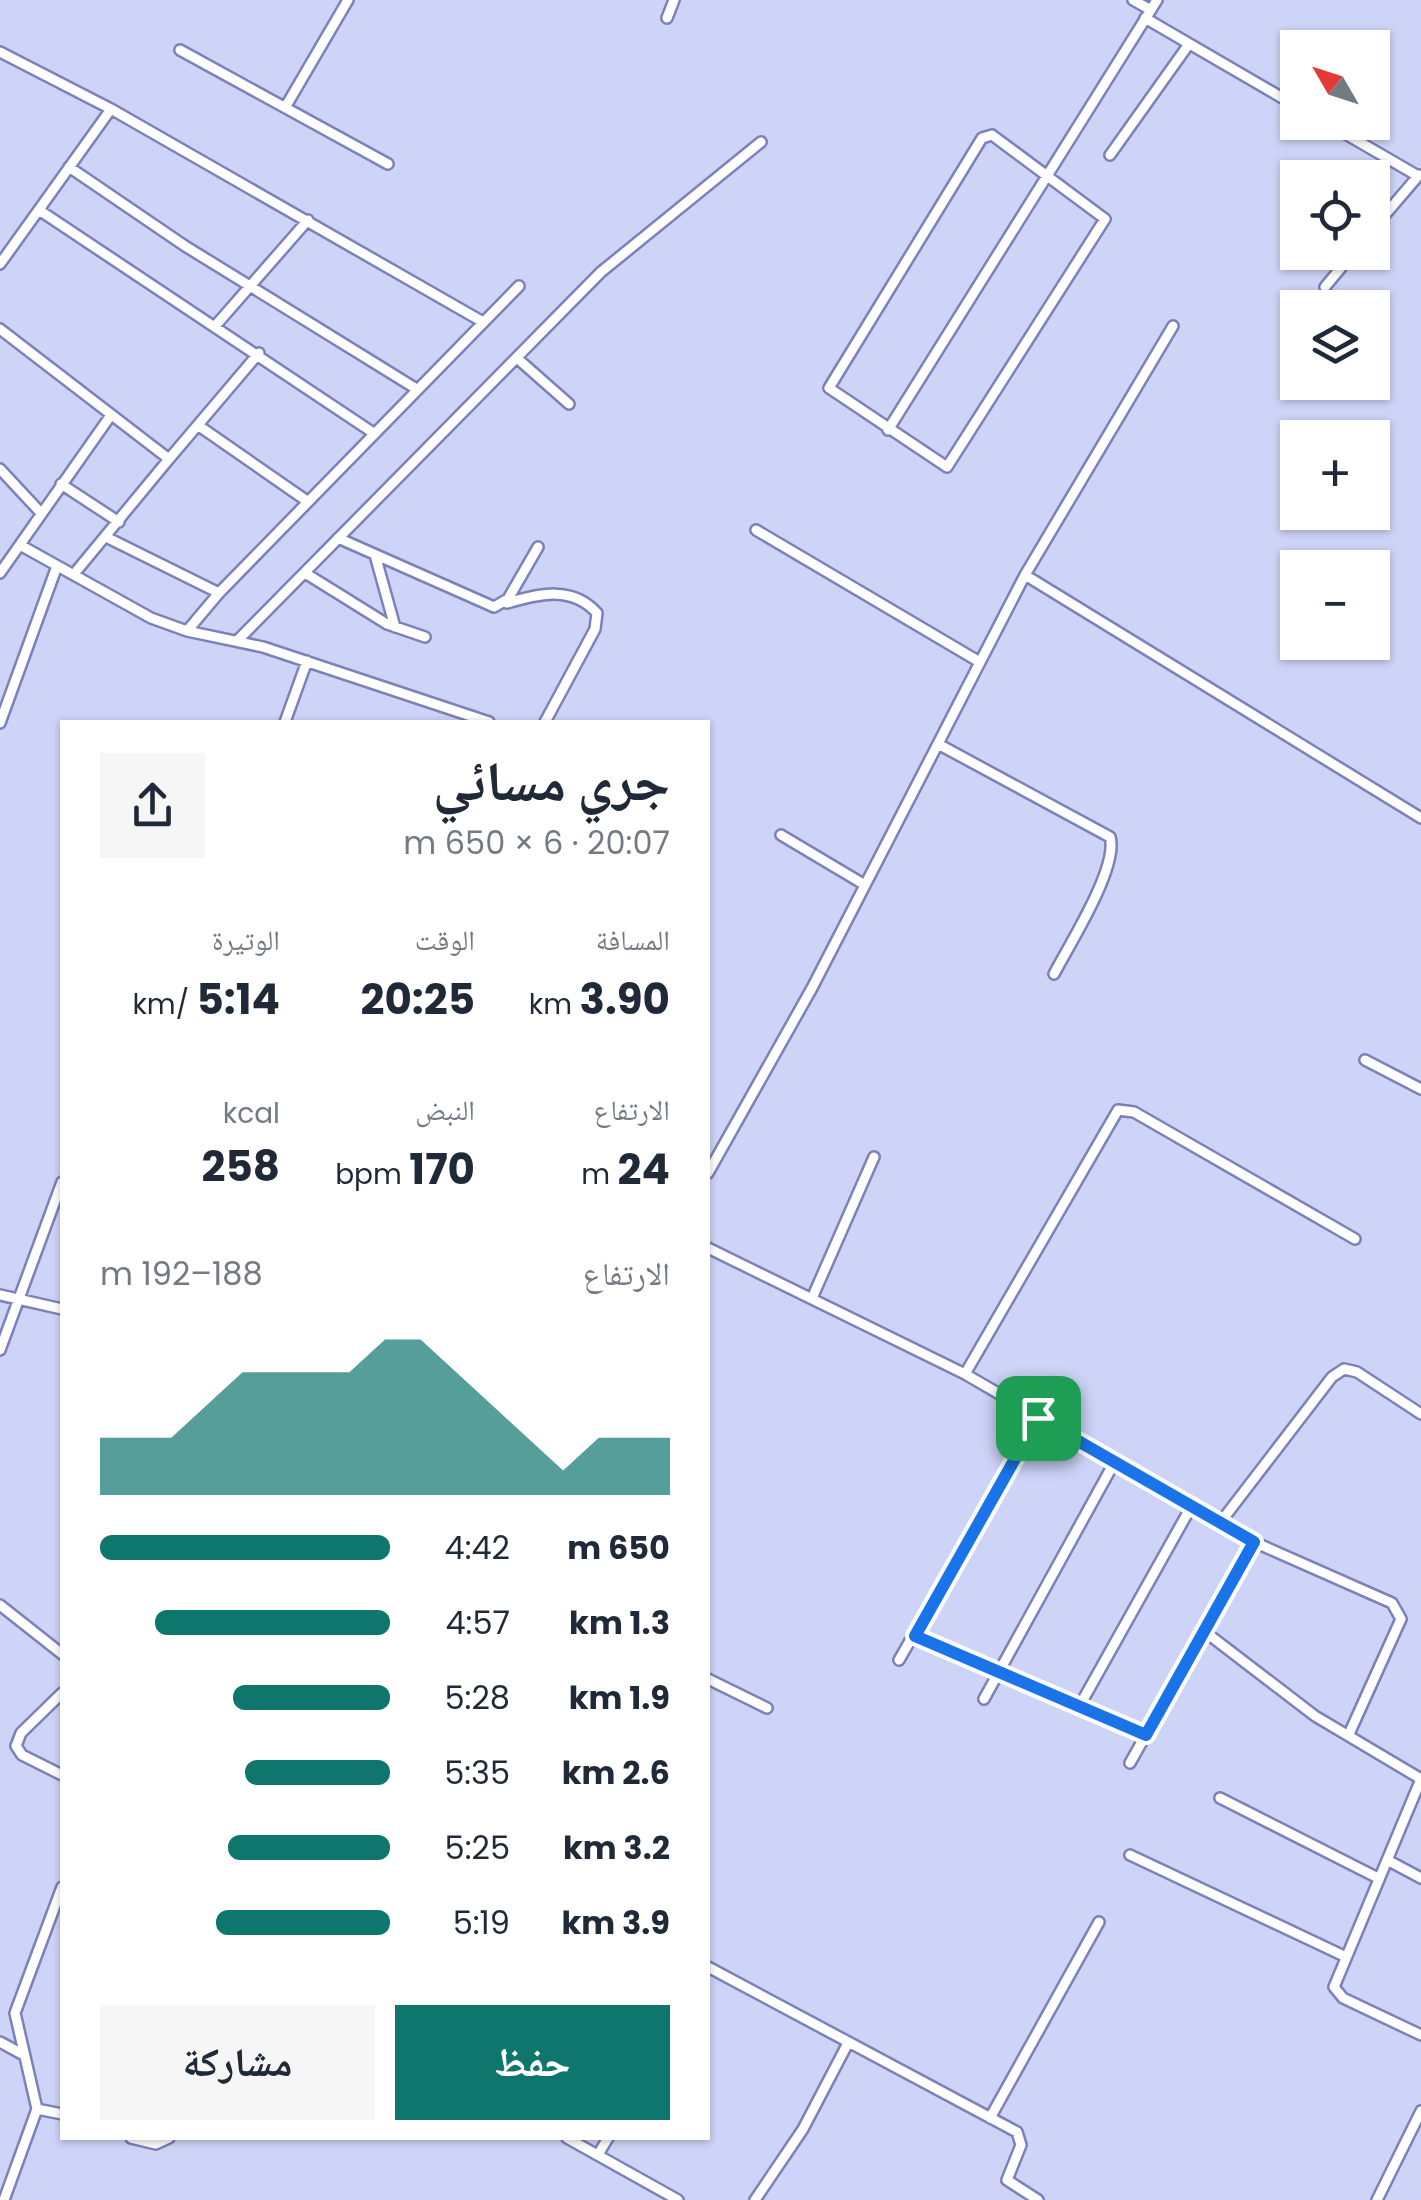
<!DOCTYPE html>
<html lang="ar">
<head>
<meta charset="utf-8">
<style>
  :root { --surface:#fff; --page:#f6f6f7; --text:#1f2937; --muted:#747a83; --accent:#0f766e }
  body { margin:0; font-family:Poppins,"Noto Naskh Arabic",sans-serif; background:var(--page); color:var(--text); direction:rtl; height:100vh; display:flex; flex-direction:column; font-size:38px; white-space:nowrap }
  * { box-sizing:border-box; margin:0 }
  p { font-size:32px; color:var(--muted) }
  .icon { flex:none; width:55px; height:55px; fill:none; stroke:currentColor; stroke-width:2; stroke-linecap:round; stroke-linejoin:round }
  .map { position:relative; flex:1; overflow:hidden; direction:ltr }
  .panel { position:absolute; left:60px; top:720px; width:650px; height:1420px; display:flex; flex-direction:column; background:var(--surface); border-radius:0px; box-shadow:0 2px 8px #0004; direction:rtl }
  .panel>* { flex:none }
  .needle { width:65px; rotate:309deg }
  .controls { position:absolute; left:1280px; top:30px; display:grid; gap:20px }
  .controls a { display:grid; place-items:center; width:110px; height:110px; border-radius:0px; background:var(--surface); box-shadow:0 2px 8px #0004; font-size:50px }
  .pin { position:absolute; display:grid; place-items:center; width:85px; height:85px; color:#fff; margin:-42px; border-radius:20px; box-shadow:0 5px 15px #0006 }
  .round { display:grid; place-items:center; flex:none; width:105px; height:105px; border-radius:0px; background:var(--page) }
  .headline { display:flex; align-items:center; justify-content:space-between; height:170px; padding:0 40px }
  h1 { font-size:55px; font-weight:700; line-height:75px }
  .stats { display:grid; grid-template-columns:repeat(3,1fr); gap:15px; height:170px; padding:10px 40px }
  .stats div { display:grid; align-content:center }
  .stats b { font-size:42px; font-weight:700 }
  .stats small { font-size:28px; font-weight:400 }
  .stats p { font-size:28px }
  .chart { height:280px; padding:20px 40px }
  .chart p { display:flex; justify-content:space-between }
  .chart svg { width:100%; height:180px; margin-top:10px; fill:var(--accent); opacity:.7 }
  .action { display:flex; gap:20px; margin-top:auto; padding:20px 40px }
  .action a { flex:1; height:115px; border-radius:0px; background:var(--accent); color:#fff; font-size:40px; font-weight:700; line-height:115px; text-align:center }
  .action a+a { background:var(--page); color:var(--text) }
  ul { padding:0 40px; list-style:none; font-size:32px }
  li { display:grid; grid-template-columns:160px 120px 1fr; align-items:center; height:75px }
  li i { height:25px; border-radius:12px; background:var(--accent) }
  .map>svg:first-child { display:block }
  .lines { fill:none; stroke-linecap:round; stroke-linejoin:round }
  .street-casing { stroke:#7b82b9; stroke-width:14 }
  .street { stroke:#fff; stroke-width:9 }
  .route-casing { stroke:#fff; stroke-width:20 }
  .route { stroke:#1a73e8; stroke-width:12 }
</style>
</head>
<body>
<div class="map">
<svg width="1421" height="2200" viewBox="0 0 1421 2200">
  <rect width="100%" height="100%" fill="#ced4f8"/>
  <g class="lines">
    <g class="street-casing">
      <path id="street" d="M1133 0 1151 10
        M667 18 674 0
        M1145 18 1298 107
        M180 50 388 164
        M0 52 111 109
        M286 106 348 0
        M1325 122 1418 176
        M992 135 1105 219 947 467 829 388 982 138Z
        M1110 155 1189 44
        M69 167 185 246 415 388
        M39 210 372 432
        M1372 230 1419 175
        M0 264 111 109 483 322
        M1325 287 1354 252
        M216 325 308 220
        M0 329 169 459 259 353
        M518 359 569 404
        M199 426 307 501
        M888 430 1157 0
        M0 469 41 513
        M61 484 119 522
        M756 530 978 661
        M106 537 219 593 519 286
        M338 538 494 607 508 599 538 547
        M20 545 151 618 187 631 263 647 489 722
        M375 555 395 627
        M0 573 111 415
        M305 573 387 624 425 637
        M74 574 169 459
        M1025 575 1421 818
        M507 603C540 594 572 585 597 613L595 629 545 722
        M187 631 219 593
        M237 641 601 272 761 142
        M285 722 307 661
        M0 723 57 566
        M938 744 1110 837C1119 867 1069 945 1054 974
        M781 835 865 885
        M1365 1060 1421 1089
        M708 1173 812 988 1025 575 1173 326
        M708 1248 965 1374 1254 1542 1392 1603 1401 1619 1349 1734
        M0 1295 62 1309
        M813 1296 874 1157
        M0 1350 62 1182
        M965 1374 1118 1110 1134 1112 1355 1239
        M1220 1523 1332 1377 1344 1369 1357 1372 1421 1414
        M0 1605 62 1654
        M1204 1631 1315 1716 1421 1779
        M915 1636 1146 1735
        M899 1660 1038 1418
        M708 1679 767 1708
        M62 1693 21 1733 16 1746 22 1755 62 1775
        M984 1699 1114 1463
        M1079 1707 1191 1507
        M1130 1763 1254 1542
        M1421 1779 1334 1987 1343 1998 1421 2035
        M1220 1798 1378 1878
        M1130 1855 1344 1956
        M1389 1861 1421 1878
        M708 1967 1017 2132 1021 2145 1007 2180 1038 2200
        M0 2042 22 2054
        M37 2109 62 2114
        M990 2118 1099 1922
        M131 2138 156 2144 169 2138
        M567 2138 678 2200
        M599 2153 608 2138
        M4 2200 37 2109 15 2013 62 1887
        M755 2200 803 2129 848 2043
        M1377 2200 1421 2111"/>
    </g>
    <use href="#street" class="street"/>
  </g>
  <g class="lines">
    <g class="route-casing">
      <path id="route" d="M1038 1418 1254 1542 1146 1735 915 1636Z"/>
    </g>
    <use href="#route" class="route"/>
  </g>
</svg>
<div class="controls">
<a><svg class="needle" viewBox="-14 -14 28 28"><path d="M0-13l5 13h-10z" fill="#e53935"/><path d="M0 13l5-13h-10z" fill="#747a83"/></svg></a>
<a><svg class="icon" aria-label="locate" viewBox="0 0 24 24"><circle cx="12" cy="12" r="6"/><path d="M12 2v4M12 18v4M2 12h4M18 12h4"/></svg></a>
<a><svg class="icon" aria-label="layers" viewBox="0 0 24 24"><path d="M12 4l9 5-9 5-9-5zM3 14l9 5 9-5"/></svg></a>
<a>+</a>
<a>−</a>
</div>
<div class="pin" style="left:1038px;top:1418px;background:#1e9e55"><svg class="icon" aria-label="arrive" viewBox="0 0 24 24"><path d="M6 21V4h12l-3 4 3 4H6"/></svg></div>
<section class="panel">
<div class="headline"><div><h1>جري مسائي</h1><p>20:07 · 6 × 650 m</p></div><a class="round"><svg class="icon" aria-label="share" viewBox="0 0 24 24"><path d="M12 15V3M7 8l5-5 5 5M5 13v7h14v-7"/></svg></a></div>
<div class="stats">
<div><p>المسافة</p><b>3.90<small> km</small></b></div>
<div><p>الوقت</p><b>20:25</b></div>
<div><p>الوتيرة</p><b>5:14<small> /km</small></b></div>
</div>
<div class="stats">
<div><p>الارتفاع</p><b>24<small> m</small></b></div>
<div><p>النبض</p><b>170<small> bpm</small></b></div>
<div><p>kcal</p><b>258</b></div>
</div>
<div class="chart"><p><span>الارتفاع</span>188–192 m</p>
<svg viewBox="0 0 160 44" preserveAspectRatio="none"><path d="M0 44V30L10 30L20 30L30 22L40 14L50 14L60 14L70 14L80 6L90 6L100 14L110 22L120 30L130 38L140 30L150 30L160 30V44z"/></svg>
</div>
<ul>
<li><b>650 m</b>4:42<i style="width:100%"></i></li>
<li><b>1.3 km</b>4:57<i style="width:81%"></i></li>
<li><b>1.9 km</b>5:28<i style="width:54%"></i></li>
<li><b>2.6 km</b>5:35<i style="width:50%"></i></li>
<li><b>3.2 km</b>5:25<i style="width:56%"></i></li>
<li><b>3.9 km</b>5:19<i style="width:60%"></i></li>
</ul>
<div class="action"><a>حفظ</a><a>مشاركة</a></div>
</section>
</div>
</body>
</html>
